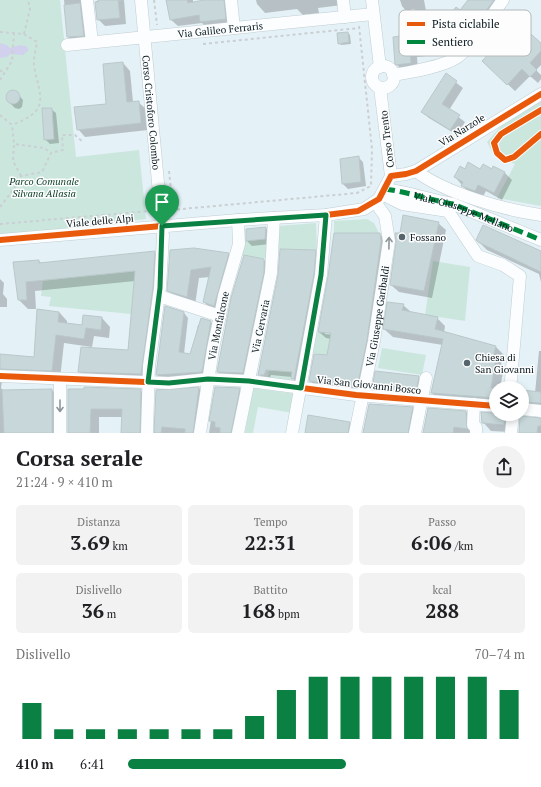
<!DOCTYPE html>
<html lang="it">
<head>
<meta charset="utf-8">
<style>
  :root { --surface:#fff; --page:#f2f2f2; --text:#202124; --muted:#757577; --accent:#0b8043 }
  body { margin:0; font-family:"PT Serif",serif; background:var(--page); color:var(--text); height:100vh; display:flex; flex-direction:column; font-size:15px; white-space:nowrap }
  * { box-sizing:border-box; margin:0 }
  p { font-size:13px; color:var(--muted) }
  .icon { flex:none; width:22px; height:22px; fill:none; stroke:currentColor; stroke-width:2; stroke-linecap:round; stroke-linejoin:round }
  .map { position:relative; height:433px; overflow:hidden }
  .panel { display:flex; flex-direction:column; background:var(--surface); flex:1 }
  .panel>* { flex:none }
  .buttons { position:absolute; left:489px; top:381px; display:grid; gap:8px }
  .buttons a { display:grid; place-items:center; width:40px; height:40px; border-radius:50%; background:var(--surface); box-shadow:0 2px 6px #0003; font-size:20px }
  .pin { position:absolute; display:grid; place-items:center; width:34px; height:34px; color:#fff; margin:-41px -17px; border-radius:50% 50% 50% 0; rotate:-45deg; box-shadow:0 0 4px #0007 }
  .pin .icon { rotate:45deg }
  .round { display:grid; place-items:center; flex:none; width:42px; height:42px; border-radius:21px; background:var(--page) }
  .summary { display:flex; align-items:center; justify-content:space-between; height:68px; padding:0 16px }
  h1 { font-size:22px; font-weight:800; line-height:30px }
  .figures { display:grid; grid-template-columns:repeat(3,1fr); gap:6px; height:68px; padding:4px 16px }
  .figures div { display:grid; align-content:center; border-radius:6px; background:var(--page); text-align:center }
  .figures b { font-size:20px; font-weight:800 }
  .figures small { font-size:11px; font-weight:400 }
  .figures p { font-size:11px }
  .chart { height:112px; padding:8px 16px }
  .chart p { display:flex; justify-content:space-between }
  .chart svg { width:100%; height:72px; margin-top:4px; stroke:var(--accent); stroke-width:6 }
  ul { padding:0 16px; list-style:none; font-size:13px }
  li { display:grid; grid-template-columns:64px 48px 1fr; align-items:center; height:30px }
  li i { height:10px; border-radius:5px; background:var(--accent) }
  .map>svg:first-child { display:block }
  .green { fill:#cbe7dd }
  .water { fill:#d1d1ed }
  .shadow { fill:#0003; fill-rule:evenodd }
  .building { fill:#c8d8da; stroke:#bac8ca }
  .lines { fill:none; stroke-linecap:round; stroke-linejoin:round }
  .minor-casing { stroke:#c0cdd3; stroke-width:13 }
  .path { stroke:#cbcfd3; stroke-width:2; stroke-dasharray:3 3; stroke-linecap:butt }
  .minor { stroke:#fbfdfe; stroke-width:12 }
  .quiet { stroke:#00873e; stroke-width:5; stroke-dasharray:10 5; stroke-linecap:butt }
  .cycleway-casing { stroke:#fdfdfd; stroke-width:8 }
  .cycleway { stroke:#e8590c; stroke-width:6 }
  .oneway { stroke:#8e969a }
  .route-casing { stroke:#fff; stroke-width:8 }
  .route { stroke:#0b8043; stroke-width:5 }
  .poi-dot { fill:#56656b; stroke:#fdfdfd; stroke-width:1.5 }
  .labels { text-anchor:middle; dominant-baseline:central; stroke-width:3; stroke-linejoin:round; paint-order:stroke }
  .street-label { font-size:10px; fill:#09191f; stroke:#fdfdfd }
  .park-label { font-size:10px; font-style:italic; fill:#083b25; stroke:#fdfdfd }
  .poi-label { font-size:10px; fill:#09191f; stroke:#fdfdfd; text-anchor:start }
  .key { fill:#fdfdfd; stroke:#b4b9ba; stroke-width:1 }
  .key-label { font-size:11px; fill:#09191f }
</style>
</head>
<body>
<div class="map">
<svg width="541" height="433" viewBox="0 0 541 433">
  <rect width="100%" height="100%" fill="#e4f1f7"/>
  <path class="green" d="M0 0H60L76 157 139 150 146 219 0 236Z
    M541 99V206L497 198 515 164 494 155 487 142 501 126Z
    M367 219 374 223 379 233H334V221Z
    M316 223 317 250 278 249 279 226Z
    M269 239 267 259 240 255 244 241Z
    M433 261 470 267 465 321 425 315Z
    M135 271 131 314 49 306 51 297 41 296 43 281Z
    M313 332 331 333 327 355 311 353Z
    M382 348 426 355 422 375 378 368Z
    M269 370 292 372 290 382 267 380Z
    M253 388 296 394 293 413 258 407 253 433H245Z"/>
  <path class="water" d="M0 43 7 45 10 48 20 45 26 46 29 50 23 55 10 54 7 57 0 58Z"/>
  <path class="shadow" d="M64 0H89L91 43 76 44 68 37Z
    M124 0 126 24 105 26 98 19 96 1Z
    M167 0H193V3L205 0H229L232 26 208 29 202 23 178 26 170 19Z
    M256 0H341L342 5 318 8 319 13 303 15 297 9 265 13 257 4Z
    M400 0H424L426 11 417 12 414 9 406 11 402 6Z
    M469 0H498L476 42 448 18 460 11Z
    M348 33 350 35 351 44 341 45 339 43Z
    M417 35 425 43 426 56 417 57 418 70 404 72 396 64Z
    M541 45V65L536 70 541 75V79L538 83 530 76 515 91 483 61 505 58Z
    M123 63 130 71 133 102H138L146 109 148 130 85 137 78 129 107 105Z
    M446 75 463 88 449 110 465 122 457 135 429 118 422 112Z
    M16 92 23 100 22 107 19 109 15 108 7 100 9 93Z
    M51 109 56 113 59 143 50 144 45 139Z
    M358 157 363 162 366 186 348 189 343 184Z
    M494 167 505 173 512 180 502 200 486 191 482 198 469 193 455 177 465 170H492Z
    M438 223 446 230 432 298 399 292 391 285Z
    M266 228 270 233V244L252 246 247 241Z
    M380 234 386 241 363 393 317 387 310 381 328 357 331 339 326 338 319 332ZM325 332 336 333V335L325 334Z
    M478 241 541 252V282L539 274 487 250Z
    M171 251 228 254 236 262 222 314 212 310 204 302 210 277 199 278 195 305 177 299 168 290Z
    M315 251 321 256 297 384 292 377 271 375 269 380H264L259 374Z
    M154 252 164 262 150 383 89 381 79 371 128 351 135 281 35 291 36 309H28L19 300 14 263 39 261 41 263Z
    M264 260 270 265 248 378 224 377 218 372Z
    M0 279 4 283 3 294 7 299V307H0Z
    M403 305 411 312 437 318 445 326 444 333 496 347 504 355 501 364 504 367 500 388H496V406L440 401 432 393 443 345 393 337 384 329Z
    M59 312 67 321V324L83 326 102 318 110 327 109 338 94 336 92 347 64 343 60 379 2 381 1 388 4 391 52 390 61 399V433H0V355L35 358Z
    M184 313 188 318 184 354 191 355 198 325 211 322 215 327 206 377 162 379 157 375Z
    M539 351H541V411L519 415 512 432 491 431 482 421V413L522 414V392L535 393Z
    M418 377 426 385 423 399 380 396 373 388Z
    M199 388 207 397 202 433H156L157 391Z
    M216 388 239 389 248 397 240 433H209Z
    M68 390H140L149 399 148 433H122V417H99V433H68Z
    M412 408 419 415 416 433H364Z
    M466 412 473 420 472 433H424Z
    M521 417 541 419V433H519Z
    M349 422 357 430 356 433H306Z"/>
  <path class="building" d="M98 0H118L120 18 97 20 95 2H98Z
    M166 0H187L188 3 204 0H224L226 19 200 22 199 15 170 20Z
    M468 0H494L468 35 447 18 456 7 460 10Z
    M80 3 84 36 67 37 64 5Z
    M524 28 541 43V51L530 63 537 70 530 77 522 69 507 85 482 61 495 47 505 56 518 38 516 37Z
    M348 32 349 42 338 44 337 33Z
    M418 34 419 49 410 50 411 63 395 65 393 37Z
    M123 62 127 102 139 101 141 123 77 130 74 107 106 104 103 64Z
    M446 73 457 81 442 104 460 115 450 130 421 112Z
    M6 97a7 7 0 1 1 14 0a7 7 0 1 1-14 0Z
    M42 108H52L54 139 44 140Z
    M359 156 361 182 342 184 340 159Z
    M468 162 480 169 483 164 492 169 493 166 505 172 494 193 478 185 475 191 461 186 463 182 454 177 460 166 465 169Z
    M403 215 439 222 424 291 390 285 396 242 395 233H400Z
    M483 225 541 251V272L478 242 476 240Z
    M266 227 265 239 246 241V229Z
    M334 233H380L381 241 367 340 357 388 309 381 314 354 327 355 331 333 318 332 328 276Z
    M194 248 229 253 214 306 203 302 211 267 191 270 187 297 167 291 170 250Z
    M280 249 316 250 314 274 294 379H291L292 372 266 370 264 375H258L278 275Z
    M155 251 153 287 141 374 78 372 81 347 128 350 135 271 26 282 27 300H18L13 262 39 260V263Z
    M244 255 264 259V272L243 373 217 372 231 298Z
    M387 302 404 304 402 310 438 317 435 329 496 346 493 357 496 358 491 388H496V398L431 393 443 339 383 329Z
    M165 306 184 312 179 352 190 354 201 318 211 321 202 372 156 375Z
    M37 309 59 312 58 322 82 325 83 315 102 317 101 330 86 328 84 339 56 335 52 371 0 369V354L34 357Z
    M375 371 419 376 416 392 372 389Z
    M84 387 141 389 140 433H121L122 409H91L90 433H68V389H84Z
    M199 387 193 433H185V429L162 427 161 433H154L156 390Z
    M215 387 240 388 231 433H220V428L215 427V422L209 421Z
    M52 389V433H4L2 390Z
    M522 390 541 392V403L522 402Z
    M369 404 413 407 408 433H363Z
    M428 408 466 411 467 429 454 427 453 433H423Z
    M481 412 505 414 504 425 482 423Z
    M308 415 350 422 348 433H305Z
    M520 416 541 418V426H538L537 433H519Z"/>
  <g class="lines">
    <g class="minor-casing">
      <g id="minor">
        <path d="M87 0 92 42"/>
        <path id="s1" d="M141 0 163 236 160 288 149 366 147 433"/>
        <path d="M231 0 234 28"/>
        <path d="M343 0 345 17"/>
        <path d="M372 0 380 67"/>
        <path id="s2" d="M67 45 373 14"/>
        <circle cx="383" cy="77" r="11"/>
        <path d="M393 75C410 72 442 67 456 58 474 46 490 17 503 0"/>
        <path d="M416 171C445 193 504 210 541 215"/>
        <path d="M391 176 406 174 416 171 541 94"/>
        <path d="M385 189C408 192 430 200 453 204L541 240"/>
        <path d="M382 194 402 204 448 211 478 256 503 265 520 276 511 380"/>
        <path d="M0 240 238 220 326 215 364 209 379 199 391 176 380 88"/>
        <path d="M159 296 220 316"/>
        <path d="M0 376 169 383 208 379 249 381 356 395 496 406"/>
        <path d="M60 380V433"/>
        <path d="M474 404 473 425 476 427V433"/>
        <path d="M522 409 541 411"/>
        <path id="s3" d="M200 433 213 349 224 296 239 244 238 220"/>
        <path id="s4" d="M238 433 271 273 274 218"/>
        <path d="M292 433 321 275 326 215"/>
        <path id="s5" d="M355 433 374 341 389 241 385 216 375 202"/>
        <path d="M415 433 426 378"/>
        <path d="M511 433 513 414"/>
      </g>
    </g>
    <path class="path" d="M154 0 157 25
      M0 32 24 34 37 42C36 49 33 60 34 66 41 100 50 110 12 125
      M24 34 30 9 28 0
      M203 44 359 28
      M0 70 3 73
      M0 80 12 61 14 34
      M0 115 12 125 14 144
      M169 171 173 209
      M21 176 13 161 14 144 44 148 51 153
      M0 207 16 186 21 176 42 172 51 153 63 150 62 135H75L83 142
      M171 210 357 193 371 186 372 149 359 26
      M0 224 150 211"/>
    <use href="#minor" class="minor"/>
    <path class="quiet" id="s6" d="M385 189C408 192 430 200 453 204L541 240"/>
    <g class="cycleway-casing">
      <path id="cycleway" d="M541 110 501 134 494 143 497 153 505 160 514 157 541 134
        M0 240 162 226 326 215 358 211 379 199 391 176 406 174 416 171 541 94
        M0 376 169 383 208 379 249 381 356 395 496 406"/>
    </g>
    <use href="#cycleway" class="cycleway"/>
  </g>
  <defs><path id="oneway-shaft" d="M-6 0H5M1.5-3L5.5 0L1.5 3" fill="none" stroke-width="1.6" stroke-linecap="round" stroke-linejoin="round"/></defs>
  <g class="oneway">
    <use href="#oneway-shaft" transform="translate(389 243) rotate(-89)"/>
    <use href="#oneway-shaft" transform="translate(60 406) rotate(90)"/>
  </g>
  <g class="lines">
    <g class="route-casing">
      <path id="route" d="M326 215 321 275 301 388 249 381 208 379 169 383 148 382 160 288 162 226Z"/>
    </g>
    <use href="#route" class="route"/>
  </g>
  <g class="poi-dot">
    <circle cx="402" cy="237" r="4"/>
    <circle cx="467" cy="363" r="4"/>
  </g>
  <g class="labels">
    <g class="street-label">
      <text stroke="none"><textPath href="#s2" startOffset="154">Via Galileo Ferraris</textPath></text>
      <text stroke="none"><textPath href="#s1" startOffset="113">Corso Cristoforo Colombo</textPath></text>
      <text transform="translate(462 130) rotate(-32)">Via Narzole</text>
      <text transform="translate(387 139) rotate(-97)">Corso Trento</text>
      <text stroke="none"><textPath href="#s6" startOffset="82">Viale Giuseppe Mellano</textPath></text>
      <text transform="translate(100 221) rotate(-5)">Viale delle Alpi</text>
      <text stroke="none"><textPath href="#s5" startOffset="119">Via Giuseppe Garibaldi</textPath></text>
      <text stroke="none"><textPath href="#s3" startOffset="109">Via Monfalcone</textPath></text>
      <text stroke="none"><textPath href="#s4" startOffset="109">Via Cervaria</textPath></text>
      <text transform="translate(369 385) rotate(6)">Via San Giovanni Bosco</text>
    </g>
    <g class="park-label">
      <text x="44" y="181">Parco Comunale<tspan x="44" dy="12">Silvana Allasia</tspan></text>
    </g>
    <g class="poi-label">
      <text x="410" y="237">Fossano</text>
      <text x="475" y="357">Chiesa di<tspan x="475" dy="12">San Giovanni</tspan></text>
    </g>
  </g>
  <rect x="399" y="10" width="132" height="46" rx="6" class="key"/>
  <rect x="407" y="22" width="18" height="4" fill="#e8590c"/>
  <rect x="407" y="40" width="18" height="4" fill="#00873e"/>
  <g class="key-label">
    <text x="432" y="28">Pista ciclabile</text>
    <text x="432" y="46">Sentiero</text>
  </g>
</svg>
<div class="buttons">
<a><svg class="icon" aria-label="layers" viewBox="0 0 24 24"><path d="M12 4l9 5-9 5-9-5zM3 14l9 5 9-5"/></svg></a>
</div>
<div class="pin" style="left:162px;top:226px;background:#1e9e55"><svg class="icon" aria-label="arrive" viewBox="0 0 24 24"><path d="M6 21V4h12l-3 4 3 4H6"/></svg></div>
</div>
<section class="panel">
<div class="summary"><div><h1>Corsa serale</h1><p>21:24 · 9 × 410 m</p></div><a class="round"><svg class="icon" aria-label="share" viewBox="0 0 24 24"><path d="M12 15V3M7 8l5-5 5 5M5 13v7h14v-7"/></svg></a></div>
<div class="figures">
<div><p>Distanza</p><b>3.69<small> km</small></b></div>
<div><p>Tempo</p><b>22:31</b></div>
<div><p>Passo</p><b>6:06<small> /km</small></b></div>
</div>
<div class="figures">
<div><p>Dislivello</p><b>36<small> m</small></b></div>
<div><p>Battito</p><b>168<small> bpm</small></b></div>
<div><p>kcal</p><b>288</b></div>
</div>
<div class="chart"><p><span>Dislivello</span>70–74 m</p>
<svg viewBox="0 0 160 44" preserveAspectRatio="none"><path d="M5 44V22M15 44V38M25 44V38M35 44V38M45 44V38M55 44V38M65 44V38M75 44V30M85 44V14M95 44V6M105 44V6M115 44V6M125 44V6M135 44V6M145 44V6M155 44V14"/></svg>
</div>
<ul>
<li><b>410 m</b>6:41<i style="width:55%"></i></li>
</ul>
</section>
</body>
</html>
